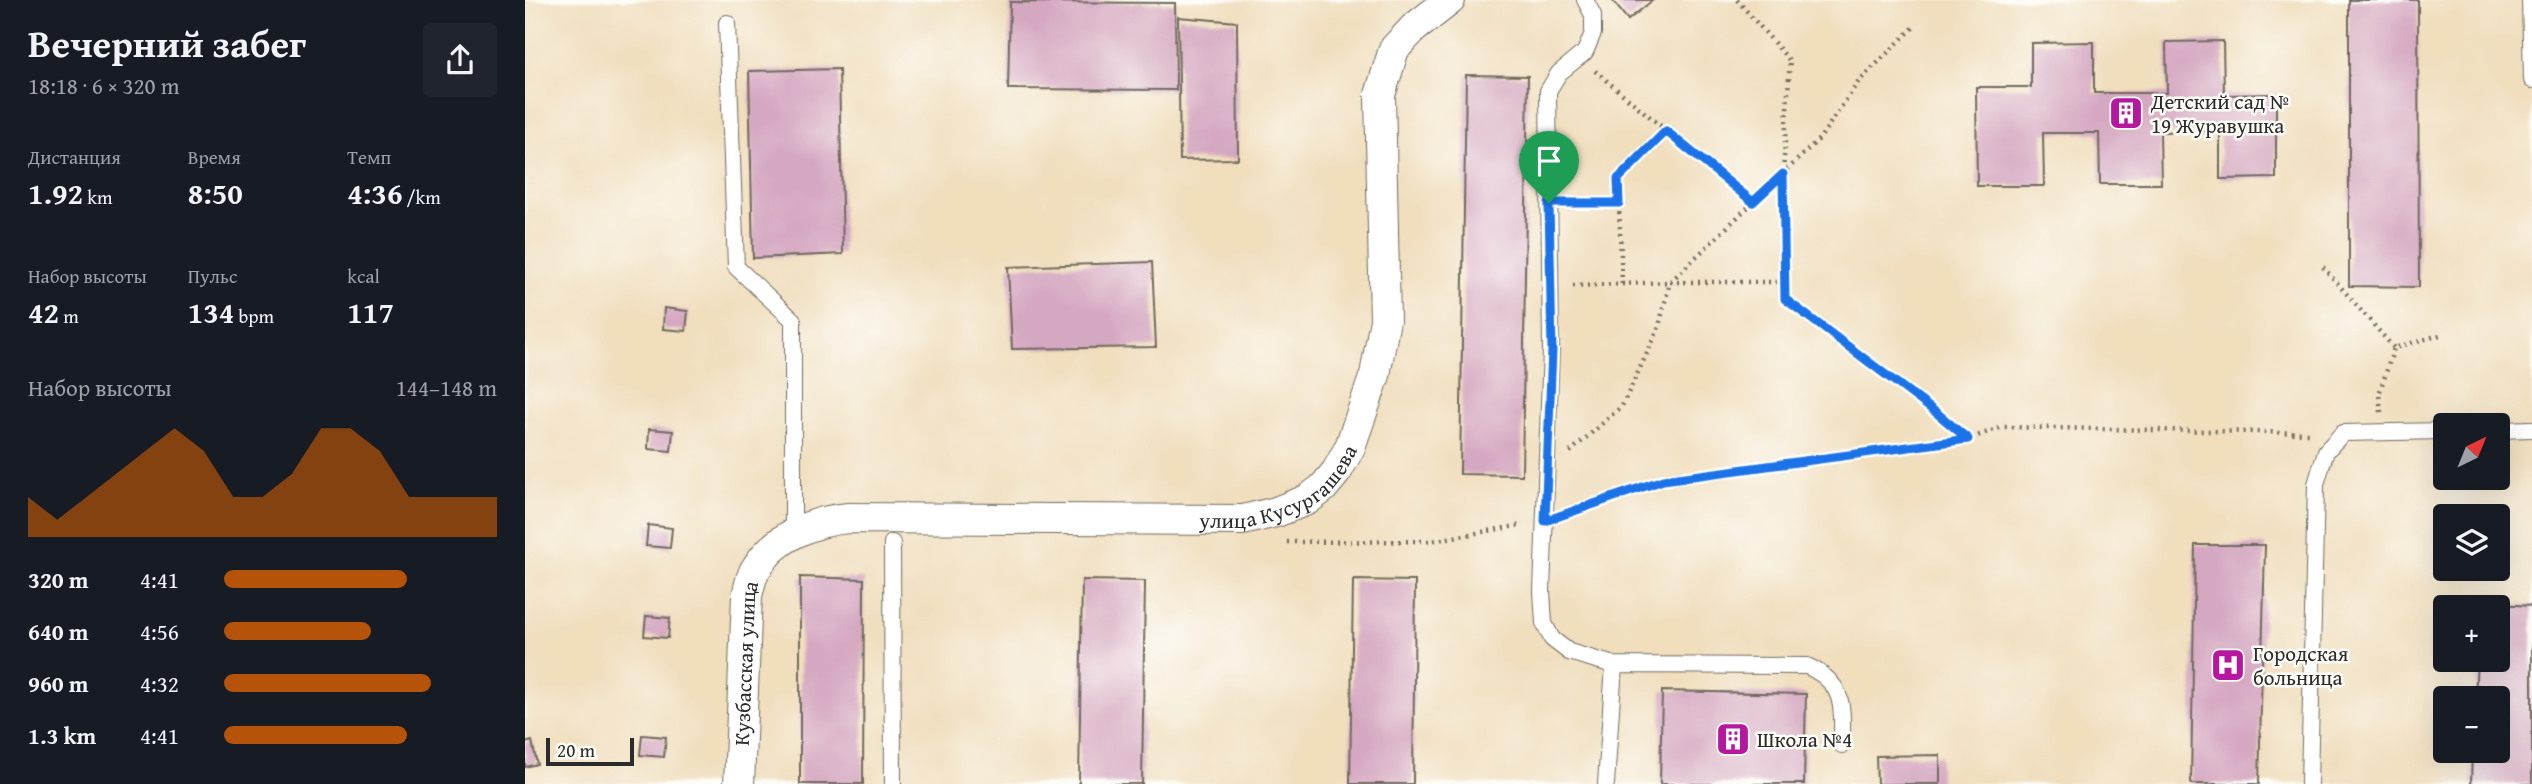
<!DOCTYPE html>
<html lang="ru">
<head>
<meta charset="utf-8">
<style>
  :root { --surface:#171b24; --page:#20242c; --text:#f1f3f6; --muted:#9ea1a6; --accent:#b45309 }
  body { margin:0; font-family:"Gentium Book Plus",serif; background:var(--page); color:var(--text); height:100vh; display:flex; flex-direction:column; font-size:26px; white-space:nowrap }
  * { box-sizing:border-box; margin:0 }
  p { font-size:23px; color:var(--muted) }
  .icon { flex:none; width:38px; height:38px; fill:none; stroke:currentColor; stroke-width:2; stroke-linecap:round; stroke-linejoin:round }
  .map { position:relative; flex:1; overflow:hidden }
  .panel { display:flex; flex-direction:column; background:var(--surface); width:525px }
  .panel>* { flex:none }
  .needle { width:46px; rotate:43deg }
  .fabs { position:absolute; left:1908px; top:413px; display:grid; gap:14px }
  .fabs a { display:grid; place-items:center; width:77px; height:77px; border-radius:7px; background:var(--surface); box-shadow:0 7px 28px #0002; font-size:35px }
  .scale { position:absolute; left:21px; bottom:18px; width:88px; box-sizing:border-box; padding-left:7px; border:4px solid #2b2b2b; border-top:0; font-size:19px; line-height:24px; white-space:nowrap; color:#2b2b2b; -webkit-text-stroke:5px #fdfcf7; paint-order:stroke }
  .pin { position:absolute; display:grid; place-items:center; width:60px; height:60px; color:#fff; margin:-72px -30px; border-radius:50% 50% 50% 0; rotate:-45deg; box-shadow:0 0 7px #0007 }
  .pin .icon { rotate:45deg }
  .round { display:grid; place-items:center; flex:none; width:74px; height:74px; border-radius:7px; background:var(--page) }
  .summary { display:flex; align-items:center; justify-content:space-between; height:119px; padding:0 28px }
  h1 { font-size:38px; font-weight:600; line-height:52px }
  .stats { display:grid; grid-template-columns:repeat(3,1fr); gap:10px; height:119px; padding:7px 28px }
  .stats div { display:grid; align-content:center }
  .stats b { font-size:30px; font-weight:600 }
  .stats small { font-size:19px; font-weight:400 }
  .stats p { font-size:19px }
  .chart { height:196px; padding:14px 28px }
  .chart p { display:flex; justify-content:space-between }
  .chart svg { width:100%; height:126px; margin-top:7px; fill:var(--accent); opacity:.7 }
  ul { padding:0 28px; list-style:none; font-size:23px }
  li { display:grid; grid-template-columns:112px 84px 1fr; align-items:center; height:52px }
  li i { height:18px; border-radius:9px; background:var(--accent) }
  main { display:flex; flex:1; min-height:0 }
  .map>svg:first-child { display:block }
  .building { fill:#d5a8c1 }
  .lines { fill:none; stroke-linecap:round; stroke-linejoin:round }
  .lane-casing { stroke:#706a5e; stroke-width:18 }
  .street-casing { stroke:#706a5e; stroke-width:32 }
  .path { stroke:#706a5e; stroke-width:4.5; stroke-dasharray:2 5; stroke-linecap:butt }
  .lane { stroke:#fff; stroke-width:16 }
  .street { stroke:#fff; stroke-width:30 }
  .route-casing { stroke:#fff; stroke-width:14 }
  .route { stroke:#1a73e8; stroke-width:9 }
  .labels { text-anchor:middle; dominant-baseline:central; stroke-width:5; stroke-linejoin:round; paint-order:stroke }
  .poi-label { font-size:21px; fill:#2b2b2b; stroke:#fdfcf7; text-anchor:start }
  .street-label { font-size:21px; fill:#2b2b2b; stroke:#fdfcf7 }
</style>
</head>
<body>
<main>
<section class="panel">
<div class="summary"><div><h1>Вечерний забег</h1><p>18:18 · 6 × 320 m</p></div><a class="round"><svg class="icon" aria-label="share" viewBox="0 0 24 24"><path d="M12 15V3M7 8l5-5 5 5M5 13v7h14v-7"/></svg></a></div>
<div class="stats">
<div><p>Дистанция</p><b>1.92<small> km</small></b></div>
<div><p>Время</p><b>8:50</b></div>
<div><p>Темп</p><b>4:36<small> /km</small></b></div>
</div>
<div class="stats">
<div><p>Набор высоты</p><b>42<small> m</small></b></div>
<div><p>Пульс</p><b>134<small> bpm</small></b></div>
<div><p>kcal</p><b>117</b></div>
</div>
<div class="chart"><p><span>Набор высоты</span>144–148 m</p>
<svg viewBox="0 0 160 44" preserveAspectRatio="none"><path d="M0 44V30L10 38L20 30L30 22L40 14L50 6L60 14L70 30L80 30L90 22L100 6L110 6L120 14L130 30L140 30L150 30L160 30V44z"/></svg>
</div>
<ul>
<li><b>320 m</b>4:41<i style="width:67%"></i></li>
<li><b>640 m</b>4:56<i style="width:54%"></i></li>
<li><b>960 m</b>4:32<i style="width:76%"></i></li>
<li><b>1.3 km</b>4:41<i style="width:67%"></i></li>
</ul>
</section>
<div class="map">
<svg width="2007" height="784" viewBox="0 0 2007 784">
  <rect width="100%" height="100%" fill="#fdfcf7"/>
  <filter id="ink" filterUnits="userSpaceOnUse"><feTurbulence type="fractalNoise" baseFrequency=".0143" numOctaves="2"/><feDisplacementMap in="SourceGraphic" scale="14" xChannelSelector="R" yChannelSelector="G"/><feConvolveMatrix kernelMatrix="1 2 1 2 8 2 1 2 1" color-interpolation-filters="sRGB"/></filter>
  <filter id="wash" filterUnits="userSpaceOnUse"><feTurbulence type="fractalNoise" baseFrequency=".00686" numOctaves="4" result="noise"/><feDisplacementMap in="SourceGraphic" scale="28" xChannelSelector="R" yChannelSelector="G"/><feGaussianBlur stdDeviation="1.57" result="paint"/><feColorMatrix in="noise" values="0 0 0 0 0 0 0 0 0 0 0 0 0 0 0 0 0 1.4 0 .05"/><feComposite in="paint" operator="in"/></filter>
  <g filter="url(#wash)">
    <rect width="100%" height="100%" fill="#f0debd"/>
    <g id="blocks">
      <path class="building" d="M1087 0H1128L1103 20Z
        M1824 0H1893L1894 287 1824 286Z
        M485 2 650 3 651 90 483 89Z
        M653 17 712 22 713 159 655 160Z
        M1698 41 1699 95 1751 94V178L1695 179V131L1635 132 1636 184H1575L1574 133H1518L1519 186H1452L1451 87H1506V43L1569 42V93H1642L1641 42Z
        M314 69 318 254 228 258 224 71Z
        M941 75 1003 76 997 475 935 474Z
        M627 262 631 347 487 349 483 267Z
        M139 308 163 311 161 331 138 329Z
        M124 429 148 431 146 451 123 449Z
        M123 525 147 528 145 548 121 546Z
        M1670 545H1740L1734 784H1666Z
        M275 577 339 579 338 784H275Z
        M557 580 620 581 617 784H554Z
        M828 580 890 581 888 784H825Z
        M1955 603 2007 606V784H1946L1947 751H1972V698H1950L1952 660H1972V607H1955Z
        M121 616 145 618 143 638 119 636Z
        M1137 691 1281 694 1279 784H1135Z
        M117 735 141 737 139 757 115 755Z
        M7 741 12 764 0 767V743Z
        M1415 755V784H1352L1351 756Z"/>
    </g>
  </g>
  <g filter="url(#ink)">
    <use href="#blocks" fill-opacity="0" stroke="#706a5e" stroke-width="2"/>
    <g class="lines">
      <g class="lane-casing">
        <path id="lane" d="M1060 0 1068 15V33L1060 52 1034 73 1023 91 1026 350 1017 591 1019 623 1027 639 1044 652 1089 665 1282 666C1321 684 1317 706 1317 745
          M2005 0 2007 80
          M202 23 211 267 268 320V534
          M1972 430 2007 429
          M367 543 368 784
          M1081 784 1089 665
          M1784 784 1791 484 1801 451 1818 433 1920 431"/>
      </g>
      <g class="street-casing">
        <g id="street">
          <path id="s1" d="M214 784 222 596C224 588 226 577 230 570 249 537 287 521 323 518L718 520 751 512 782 500 798 488 812 471 825 447 850 375 860 320 855 95 869 49 889 28 925 0"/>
        </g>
      </g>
      <path class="path" d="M1212 0 1265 61 1258 174 1260 299 1413 414 1442 438
        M1070 71 1227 202
        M1046 203H1094
        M1798 267 1869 348
        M1097 284 1093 179 1141 131
        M1048 286 1145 282 1295 138 1334 81 1391 25
        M1856 412 1854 394 1869 348 1915 335
        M1045 452 1097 406 1133 330 1145 282H1260
        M1042 513 1138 480 1443 439 1478 427 1786 433
        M762 542 906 541 997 525"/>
      <use href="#lane" class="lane"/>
      <use href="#street" class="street"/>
    </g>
  </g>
  <g class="lines" filter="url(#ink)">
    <g class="route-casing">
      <path id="route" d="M1141 131 1228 202 1258 174 1260 299 1413 414 1443 439 1138 480 1020 521 1027 350 1024 203H1094L1093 179Z"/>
    </g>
    <use href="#route" class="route"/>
  </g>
  <defs>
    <g id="building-square" transform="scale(1.75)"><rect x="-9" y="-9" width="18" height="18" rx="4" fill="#b5179e" stroke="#fdfcf7"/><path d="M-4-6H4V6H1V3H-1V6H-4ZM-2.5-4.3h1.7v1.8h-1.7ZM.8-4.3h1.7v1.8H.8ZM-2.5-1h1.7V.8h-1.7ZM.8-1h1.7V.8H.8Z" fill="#fff"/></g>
    <g id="hospital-square" transform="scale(1.75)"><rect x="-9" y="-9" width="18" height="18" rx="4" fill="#b5179e" stroke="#fdfcf7"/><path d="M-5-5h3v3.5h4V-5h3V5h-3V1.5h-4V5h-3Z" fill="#fff"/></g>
  </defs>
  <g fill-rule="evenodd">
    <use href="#building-square" x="1601" y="113"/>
    <use href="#hospital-square" x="1703" y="665"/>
    <use href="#building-square" x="1208" y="739"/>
  </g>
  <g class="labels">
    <g class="poi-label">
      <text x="1626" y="101">Детский сад №<tspan x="1626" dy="24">19 Журавушка</tspan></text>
      <text x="1728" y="653">Городская<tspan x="1728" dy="24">больница</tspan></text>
      <text x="1232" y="739">Школа №4</text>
    </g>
    <g class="street-label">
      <text stroke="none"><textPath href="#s1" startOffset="768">улица Кусургашева</textPath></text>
      <text stroke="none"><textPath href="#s1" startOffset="121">Кузбасская улица</textPath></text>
    </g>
  </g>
</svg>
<div class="fabs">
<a><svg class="needle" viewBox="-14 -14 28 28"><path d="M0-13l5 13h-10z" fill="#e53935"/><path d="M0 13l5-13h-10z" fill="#9ea1a6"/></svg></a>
<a><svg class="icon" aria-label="layers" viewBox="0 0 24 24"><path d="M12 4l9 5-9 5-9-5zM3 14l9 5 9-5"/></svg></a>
<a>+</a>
<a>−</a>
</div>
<div class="scale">20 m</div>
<div class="pin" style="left:1024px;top:203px;background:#1e9e55"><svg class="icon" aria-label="arrive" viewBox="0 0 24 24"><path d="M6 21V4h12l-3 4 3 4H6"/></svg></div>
</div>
</main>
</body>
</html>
